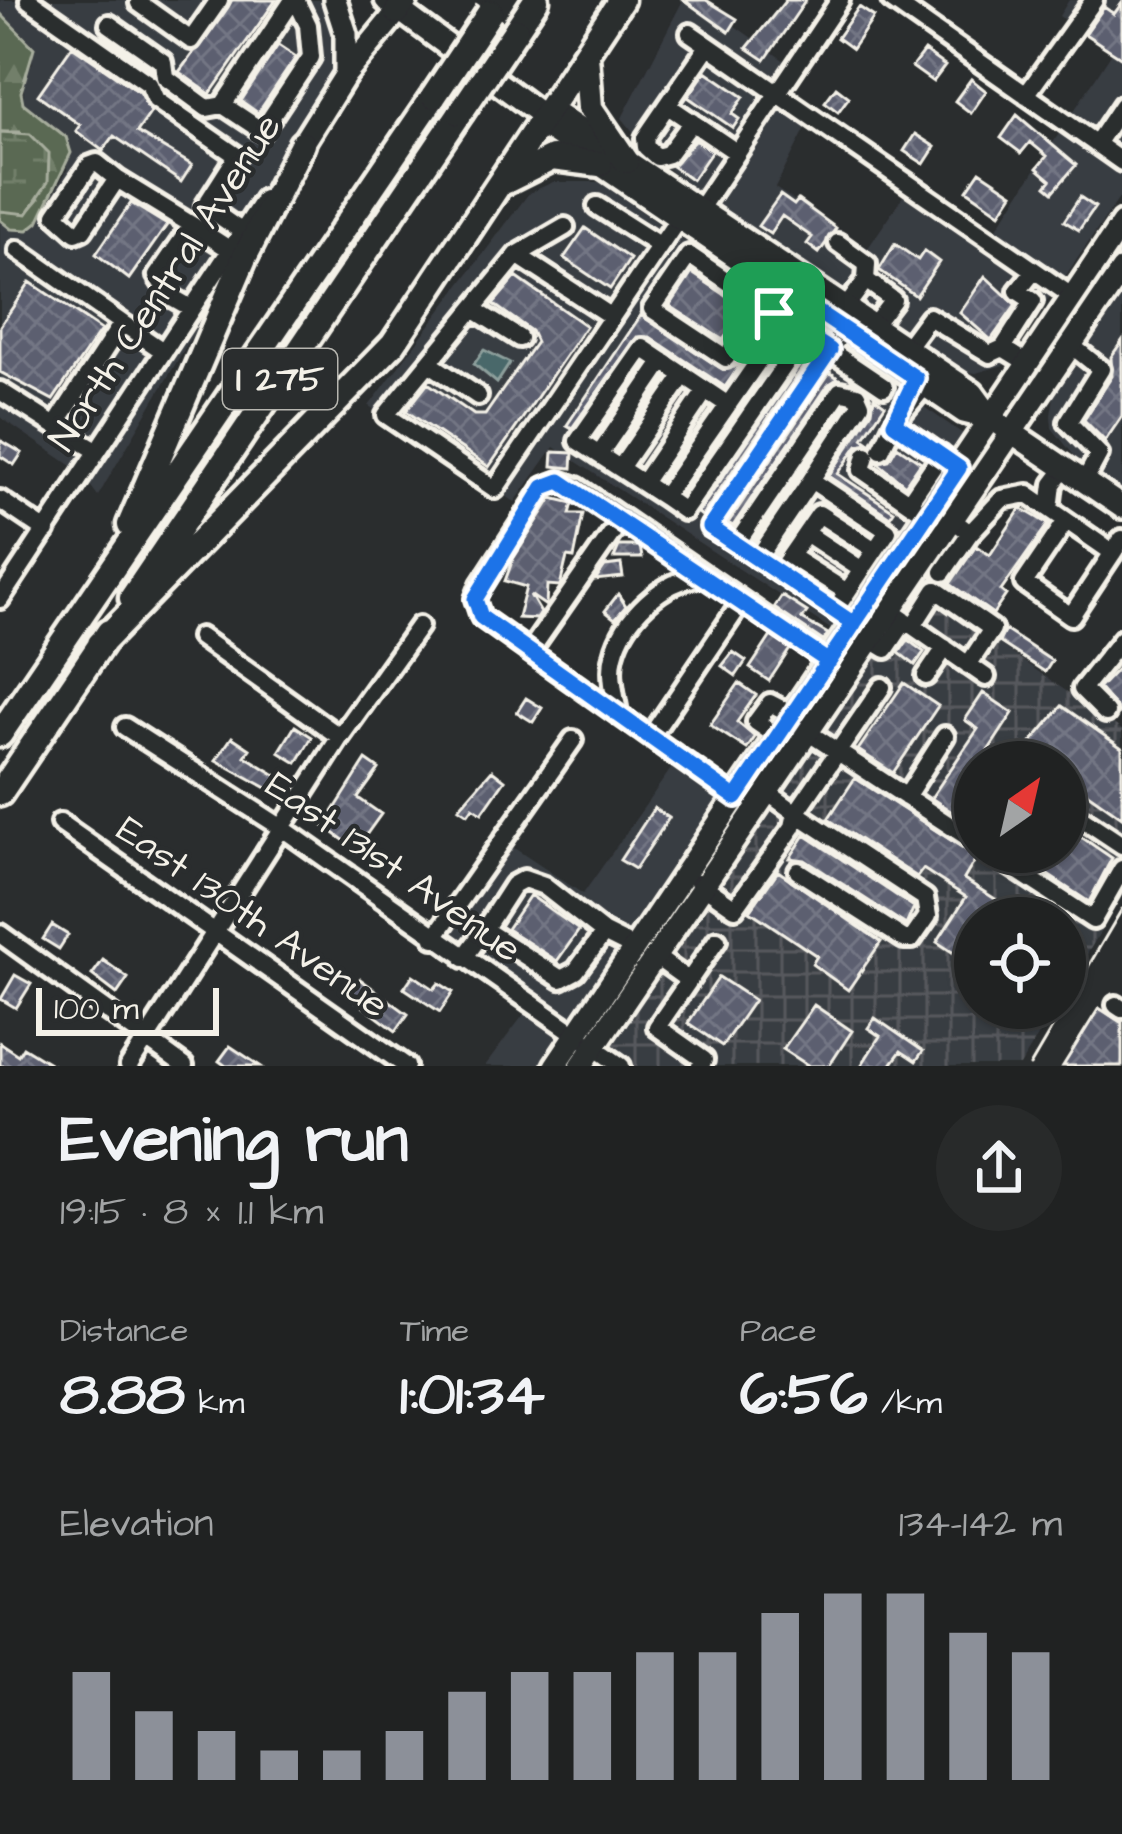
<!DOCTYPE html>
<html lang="en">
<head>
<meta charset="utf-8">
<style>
  :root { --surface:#202222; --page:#282a2a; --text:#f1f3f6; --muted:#a2a4a5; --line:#3d3f40; --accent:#8c9099 }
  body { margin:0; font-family:"Architects Daughter",sans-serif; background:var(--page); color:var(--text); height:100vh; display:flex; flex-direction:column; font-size:45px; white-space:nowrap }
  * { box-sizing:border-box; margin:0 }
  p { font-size:39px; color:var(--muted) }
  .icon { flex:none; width:66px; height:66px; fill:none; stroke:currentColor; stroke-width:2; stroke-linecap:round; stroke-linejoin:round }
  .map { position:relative; height:1066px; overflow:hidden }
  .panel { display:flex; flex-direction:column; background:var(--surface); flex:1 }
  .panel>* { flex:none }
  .needle { width:78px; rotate:34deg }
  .fabs { position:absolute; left:954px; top:741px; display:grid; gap:24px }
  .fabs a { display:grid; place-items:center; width:132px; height:132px; border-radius:50%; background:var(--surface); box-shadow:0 3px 9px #0004,0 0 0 3px var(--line); font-size:60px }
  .scale { position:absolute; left:36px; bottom:30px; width:183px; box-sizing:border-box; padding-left:12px; border:6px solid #f4f1e8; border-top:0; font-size:33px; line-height:42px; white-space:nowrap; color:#f4f1e8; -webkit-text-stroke:9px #2a2d2e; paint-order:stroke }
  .pin { position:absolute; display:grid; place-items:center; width:102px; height:102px; color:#fff; margin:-51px; border-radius:24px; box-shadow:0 6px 18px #0006 }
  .round { display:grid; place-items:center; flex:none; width:126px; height:126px; border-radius:63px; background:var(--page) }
  .overview { display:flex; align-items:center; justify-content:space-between; height:204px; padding:0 60px }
  h1 { font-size:66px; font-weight:800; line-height:90px }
  .figures { display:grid; grid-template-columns:repeat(3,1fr); gap:18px; height:204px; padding:12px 60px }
  .figures div { display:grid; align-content:center }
  .figures b { font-size:60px; font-weight:800 }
  .figures small { font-size:33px; font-weight:400 }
  .figures p { font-size:33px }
  .chart { height:336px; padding:24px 60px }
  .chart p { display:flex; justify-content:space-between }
  .chart svg { width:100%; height:216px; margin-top:12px; stroke:var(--accent); stroke-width:6 }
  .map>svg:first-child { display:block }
  .built { fill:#393c42 }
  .industrial { fill:url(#industrial-grid); fill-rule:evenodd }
  .forest { fill:url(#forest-firs); stroke:#a7ad9d; stroke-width:3 }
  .wetland { fill:url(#wetland-marsh); stroke:#a7ad9d; stroke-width:3 }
  .water { fill:url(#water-ripples); stroke:#8d9f9c; stroke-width:3 }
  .building { fill:url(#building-cross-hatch); stroke:#f4f1e8; stroke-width:3 }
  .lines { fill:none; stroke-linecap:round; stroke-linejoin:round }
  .minor-casing { stroke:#f4f1e8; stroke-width:26 }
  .major-casing { stroke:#f4f1e8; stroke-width:30 }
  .highway-casing { stroke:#f4f1e8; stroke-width:33 }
  .minor { stroke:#2a2d2e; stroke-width:16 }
  .major { stroke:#2a2d2e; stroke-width:21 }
  .highway { stroke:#2a2d2e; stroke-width:24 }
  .rail { stroke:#f4f1e8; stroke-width:3 }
  .highway-bridge-casing { stroke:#f4f1e8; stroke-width:33; stroke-linecap:butt }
  .highway-bridge { stroke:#2a2d2e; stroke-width:24 }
  .route-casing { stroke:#fff; stroke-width:24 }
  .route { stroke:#1a73e8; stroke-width:15 }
  .labels { text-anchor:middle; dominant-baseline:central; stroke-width:9; stroke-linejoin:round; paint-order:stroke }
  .shield { fill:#2a2d2e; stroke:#b7b6b0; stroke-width:3 }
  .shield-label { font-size:36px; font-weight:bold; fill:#f4f1e8 }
  .street-label { font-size:39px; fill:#f4f1e8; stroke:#2a2d2e }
</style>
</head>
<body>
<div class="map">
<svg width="1122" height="1066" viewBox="0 0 1122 1066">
  <defs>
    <pattern id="industrial-grid" width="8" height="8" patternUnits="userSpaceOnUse" patternTransform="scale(3)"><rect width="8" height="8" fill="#393c42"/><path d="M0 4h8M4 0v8" fill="none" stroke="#56595d"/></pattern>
    <pattern id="forest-firs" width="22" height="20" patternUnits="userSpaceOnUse" patternTransform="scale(3)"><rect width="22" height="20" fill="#5a6952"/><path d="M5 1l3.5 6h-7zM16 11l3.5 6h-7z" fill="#727f6b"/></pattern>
    <pattern id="wetland-marsh" width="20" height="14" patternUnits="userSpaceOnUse" patternTransform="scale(3)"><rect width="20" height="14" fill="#5a6952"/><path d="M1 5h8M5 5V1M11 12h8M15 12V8" fill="none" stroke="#727f6b"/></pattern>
    <pattern id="water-ripples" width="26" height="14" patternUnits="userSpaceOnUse" patternTransform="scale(3)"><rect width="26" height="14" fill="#49686a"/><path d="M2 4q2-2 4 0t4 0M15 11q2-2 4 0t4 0" fill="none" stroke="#647e7f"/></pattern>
    <pattern id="building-cross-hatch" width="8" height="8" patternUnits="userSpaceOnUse" patternTransform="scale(3)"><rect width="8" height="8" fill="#5b5e6f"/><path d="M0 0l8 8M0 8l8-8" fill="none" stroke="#737684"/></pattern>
  </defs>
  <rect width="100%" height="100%" fill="#2a2d2e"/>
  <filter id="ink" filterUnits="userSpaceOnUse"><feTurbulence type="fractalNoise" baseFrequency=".00833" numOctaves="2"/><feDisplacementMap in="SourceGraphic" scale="24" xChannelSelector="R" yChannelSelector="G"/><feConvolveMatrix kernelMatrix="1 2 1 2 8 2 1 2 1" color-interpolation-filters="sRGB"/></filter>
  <g filter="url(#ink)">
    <path class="built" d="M0 0H320L338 25 339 72 78 470 0 417V221L11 229 38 222 67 170 66 137 23 103 25 74 33 62 0 13Z
      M683 0H698L789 64 774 86 690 24 682 35 766 97 701 194 656 160 622 118Z
      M1069 0H1122V154L1070 117 1112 52 1059 16Z
      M776 105 807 126 775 188 868 248 903 196 1053 292 1004 365 976 373 952 370 712 201Z
      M1062 129 1122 171V194L1062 281 993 234Z
      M553 182H599L963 434 832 630 554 447 515 502 369 406 529 193Z
      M237 248 236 261 98 496 86 480Z
      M1122 286V489L1076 458 1052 428 1051 415 1055 390Z
      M675 763 721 796 570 1023 444 936 508 844 583 894Z
      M527 1010 562 1034 541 1066H485Z"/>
    <path class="industrial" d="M917 587 1122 730V896L1065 991V918H975V1008H1055L1020 1066H595ZM975 762H1065V852H975Z"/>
    <path class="forest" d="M0 13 34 48 21 92 23 103 66 137 71 153 38 222 28 230 11 229 0 220V211L27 213 39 199 20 132H0Z"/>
    <path class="wetland" d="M0 132 30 134 49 153 48 182 27 214 0 211Z"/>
    <path class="water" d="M484 350 510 363 497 383 474 364Z"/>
    <path class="building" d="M232 0H276L210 94 179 72Z
      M684 0H706L737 19 729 32Z
      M786 0H806L765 60 747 48Z
      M1122 3V58L1085 34 1104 7 1114 14Z
      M859 7 874 17 852 49 837 38Z
      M278 45 296 57 258 113 241 101Z
      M72 46 139 92 151 112 137 132 192 165 181 182 114 136 103 151 76 131 80 125 38 95Z
      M924 51 945 66 933 82 912 67Z
      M706 71 744 97 732 114 739 119 733 128 688 97Z
      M971 79 986 91 971 113 955 101Z
      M836 87 849 97 838 112 825 102Z
      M1017 115 1076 165 1053 192 1046 186 1051 180 1037 168 1047 156 1030 142 1021 153 1001 138Z
      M915 134 935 147 924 164 904 151Z
      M695 140 712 151 692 180 672 166Z
      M980 171 1013 193 1000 213 967 190Z
      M780 195 794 205 798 200 836 228 819 253 807 244 812 237 782 216 770 234 758 226Z
      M1080 197 1095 207 1079 230 1064 221Z
      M131 203 167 225 129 279 96 254Z
      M585 228 630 259 610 289 564 258Z
      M895 244 918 260 924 251 939 262 916 296 879 270Z
      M692 273 745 308 723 340 670 306Z
      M985 276 1016 305 991 340 960 313Z
      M516 277 586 326 489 467 406 411 428 383 474 415H485L536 342 531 331 493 304Z
      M30 282 101 330 53 400 0 372V326Z
      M641 315 724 370 736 366 768 324 725 387 650 337H637L572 428 567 425Z
      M1122 341V416L1105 441 1084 420 1112 376 1111 357Z
      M809 352 812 354 702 516 698 513Z
      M830 372 839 379 829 384 733 526 728 523Z
      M874 397 885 405 863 438 870 443 858 445 838 474 894 511 890 517 829 476 872 411Z
      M0 440 22 453 14 465 0 456Z
      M897 446 921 462 905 485 877 462 889 460Z
      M553 452 573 453 572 468 552 466Z
      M552 498 573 503 570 514H583L574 558 567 557 560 586 547 585 546 606 530 595 541 613 537 619 518 618 526 587 505 581 513 559Z
      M1021 508 1048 524 1001 591 1006 595 993 614 950 584 976 546 990 555Z
      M619 546H640L642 558H614Z
      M621 564 623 577 595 580 605 566Z
      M618 594 626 606 615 619 605 611Z
      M782 596 807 612 802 619 828 634 823 641 774 608Z
      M1005 630 1052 661 1045 672 999 642Z
      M771 636 790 649 769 681 750 668Z
      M908 640 924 652 915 665 899 653Z
      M733 652 746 661 736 676 722 666Z
      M1122 664V715L1099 688Z
      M739 683 756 695 737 722 755 737 747 749 710 725Z
      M904 683 938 706 893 773 858 750Z
      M983 693 1013 713 986 754 998 762H975V827L931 798 978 729 965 720Z
      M526 698 542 708 533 722 517 712Z
      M1062 706 1122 748V817L1065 777V762H1044L1026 749Z
      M295 726 312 737 297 763 279 752Z
      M232 737 250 749 245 756 284 780 276 793 216 760Z
      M366 760 379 769 358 798 381 814 356 849 324 826Z
      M492 770 505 780 482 813 473 807 468 814 459 808Z
      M855 778 977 857 964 879 1025 918H975V967L937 942 966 897 923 869 917 877 828 819Z
      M654 808 669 818 635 869 620 860Z
      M1065 826 1112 858 1089 902 1025 860 1030 852H1065Z
      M805 835 914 907 906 925 805 860 790 858Z
      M778 871 881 942 848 990 812 964 817 956 750 911Z
      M530 895 579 930 557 961 507 929Z
      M52 925 68 935 59 949 43 939Z
      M103 960 128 978 117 994 92 975Z
      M15 975 31 984 16 1008 1 999Z
      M413 975 434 989 439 983 453 992 440 1012 404 988Z
      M719 977 754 1000 722 1046 688 1023Z
      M360 979 408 1014 396 1031 349 996Z
      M814 1005 852 1031 829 1066H809L783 1049Z
      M1099 1008 1122 1023V1066H1063Z
      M875 1018 923 1051 916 1061 901 1051 890 1066H861L880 1036 868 1028Z
      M0 1043 18 1055 23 1047 54 1066H0Z
      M230 1046 260 1066H226L219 1061Z"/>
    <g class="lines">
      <g class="minor-casing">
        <path id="minor" d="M29 0 149 84 156 100 237 156 205 206 241 231
          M891 0 1122 162
          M139 3 191 40 219 0
          M109 24 163 62 165 77 207 108 223 105 293 0
          M690 33 1073 297
          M1026 95 1094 0
          M223 105 262 131 311 57 308 25 296 0
          M668 106 736 152
          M692 122 668 154 657 157 646 147 645 138 708 46
          M1096 144 1122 105
          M117 179 97 163 89 166 56 215 76 233 83 230 117 179 192 225
          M597 206 660 246
          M699 210 840 0
          M565 227 517 255 386 415 495 489 679 218
          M838 243 867 264 866 280
          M18 250 122 323
          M517 255 612 317
          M776 284C760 309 743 333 726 358L652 309 689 255 786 321
          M846 307 866 280 893 300 874 325
          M191 308 170 296 157 276 192 225 229 249
          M473 309 519 338
          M844 329 710 527 737 543 840 391 857 395 861 404 811 480 888 531 835 610 854 624
          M1071 345 1101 369 1068 422 1099 454 1084 482
          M906 348 929 317 990 354 1003 348 1029 364
          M1003 348 1033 301 1018 291 1034 271
          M429 363 478 396
          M0 391 55 426
          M728 405 786 321 884 387
          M894 423 959 468
          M881 450 894 423 926 385
          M97 451 55 426 122 323 163 351
          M599 455 663 361
          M866 455 862 470 927 515
          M620 468 684 375
          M643 483 706 390
          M664 497 578 441 643 348 728 405 664 497 684 511 806 334
          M0 500 46 531
          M909 502 941 455
          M1050 509 1053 484 1065 468
          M953 520 970 533 1002 499 1028 494 1113 553
          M1066 521 1024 583 1071 616 1122 539
          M806 533 862 570
          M737 543 835 610
          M790 556 847 592
          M758 558 811 480
          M779 572 819 514 875 550
          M943 572 970 533
          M0 599 264 199
          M891 611 986 677
          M913 626 936 590 992 629 968 665
          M200 637 340 737
          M871 640 886 649 905 621
          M532 648 621 520
          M926 676 945 648
          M618 713C615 695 609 673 614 655 623 618 663 579 701 577
          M1106 713 1082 689 1122 639
          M125 727 282 828 621 1066
          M800 727 975 842
          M651 736 741 603
          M778 737 756 722 770 703 793 715
          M767 792 796 813 882 687
          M906 797 945 736
          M736 798 481 617 475 599 481 584 544 487 560 481 577 487 829 661
          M1065 807 1122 845
          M60 823 406 1066
          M989 852 1093 920 1122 869
          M698 882 735 908 793 827 796 813 925 898 928 916 912 939H904L798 871
          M0 934 184 1066
          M480 936 513 885 524 879 544 886 604 933
          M434 938 573 740
          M656 957 688 980
          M464 958 480 936 491 934 561 979 576 971 604 933 636 949
          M1116 1005 1122 1009
          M129 1066 340 737 419 626
          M700 1066 704 1060 657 1027 717 940"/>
      </g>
      <g class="major-casing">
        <path id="major" d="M335 0 346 34V74
          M386 0 543 116 548 129 964 412 992 419
          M543 116 558 115 973 393 992 419 1122 507
          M302 144 346 74 397 12
          M555 1066 1122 223
          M581 1066 1122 270"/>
      </g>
      <g class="highway-casing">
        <path id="highway" d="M397 12 405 0
          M516 30 536 0
          M586 55 590 108 626 161
          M506 181 552 158 600 164
          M130 525 244 258 302 144
          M132 598 460 113
          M100 644 393 344 621 0
          M0 734 434 96
          M0 793 109 632"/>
      </g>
      <use href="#minor" class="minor"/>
      <use href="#major" class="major"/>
      <use href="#highway" class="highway"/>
      <path class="rail" d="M1065 1006 1122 909
        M1030 1066 1064 1008"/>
      <g class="highway-bridge-casing">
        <path id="highway-bridge" d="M434 96 490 12
          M460 113 516 30"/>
      </g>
      <use href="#highway-bridge" class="highway-bridge"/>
    </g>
  </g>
  <g class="lines" filter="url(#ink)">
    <g class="route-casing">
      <path id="route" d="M774 313 830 350 710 527 854 624 829 662 560 481 544 487 475 599 481 617 736 798C811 688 884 578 959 468L894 423 916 378 776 284 762 304 774 313"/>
    </g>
    <use href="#route" class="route"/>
  </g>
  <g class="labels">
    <rect class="shield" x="223" y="349" width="114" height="60" rx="9"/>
    <g class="shield-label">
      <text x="280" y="379">I 275</text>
    </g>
    <g class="street-label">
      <text transform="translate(166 283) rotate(-57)">North Central Avenue</text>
      <text transform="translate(393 868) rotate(35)">East 131st Avenue</text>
      <text transform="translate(252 918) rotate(35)">East 130th Avenue</text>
    </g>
  </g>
</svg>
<div class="fabs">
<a><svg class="needle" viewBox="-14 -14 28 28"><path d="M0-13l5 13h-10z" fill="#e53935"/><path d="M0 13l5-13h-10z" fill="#a2a4a5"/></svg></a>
<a><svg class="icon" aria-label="locate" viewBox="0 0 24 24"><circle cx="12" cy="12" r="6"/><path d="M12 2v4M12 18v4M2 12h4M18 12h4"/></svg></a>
</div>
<div class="scale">100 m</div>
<div class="pin" style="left:774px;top:313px;background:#1e9e55"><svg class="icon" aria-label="arrive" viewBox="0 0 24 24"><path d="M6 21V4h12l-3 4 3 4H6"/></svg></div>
</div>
<section class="panel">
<div class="overview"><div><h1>Evening run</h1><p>19:15 · 8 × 1.1 km</p></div><a class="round"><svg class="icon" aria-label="share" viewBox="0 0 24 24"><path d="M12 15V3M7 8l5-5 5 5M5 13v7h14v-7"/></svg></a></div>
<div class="figures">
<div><p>Distance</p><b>8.88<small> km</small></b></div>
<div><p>Time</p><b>1:01:34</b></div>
<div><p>Pace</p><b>6:56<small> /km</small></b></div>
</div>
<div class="chart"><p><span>Elevation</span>134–142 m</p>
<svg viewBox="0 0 160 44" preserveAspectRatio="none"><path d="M5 44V22M15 44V30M25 44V34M35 44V38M45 44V38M55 44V34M65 44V26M75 44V22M85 44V22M95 44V18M105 44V18M115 44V10M125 44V6M135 44V6M145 44V14M155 44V18"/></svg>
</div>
</section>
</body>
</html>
